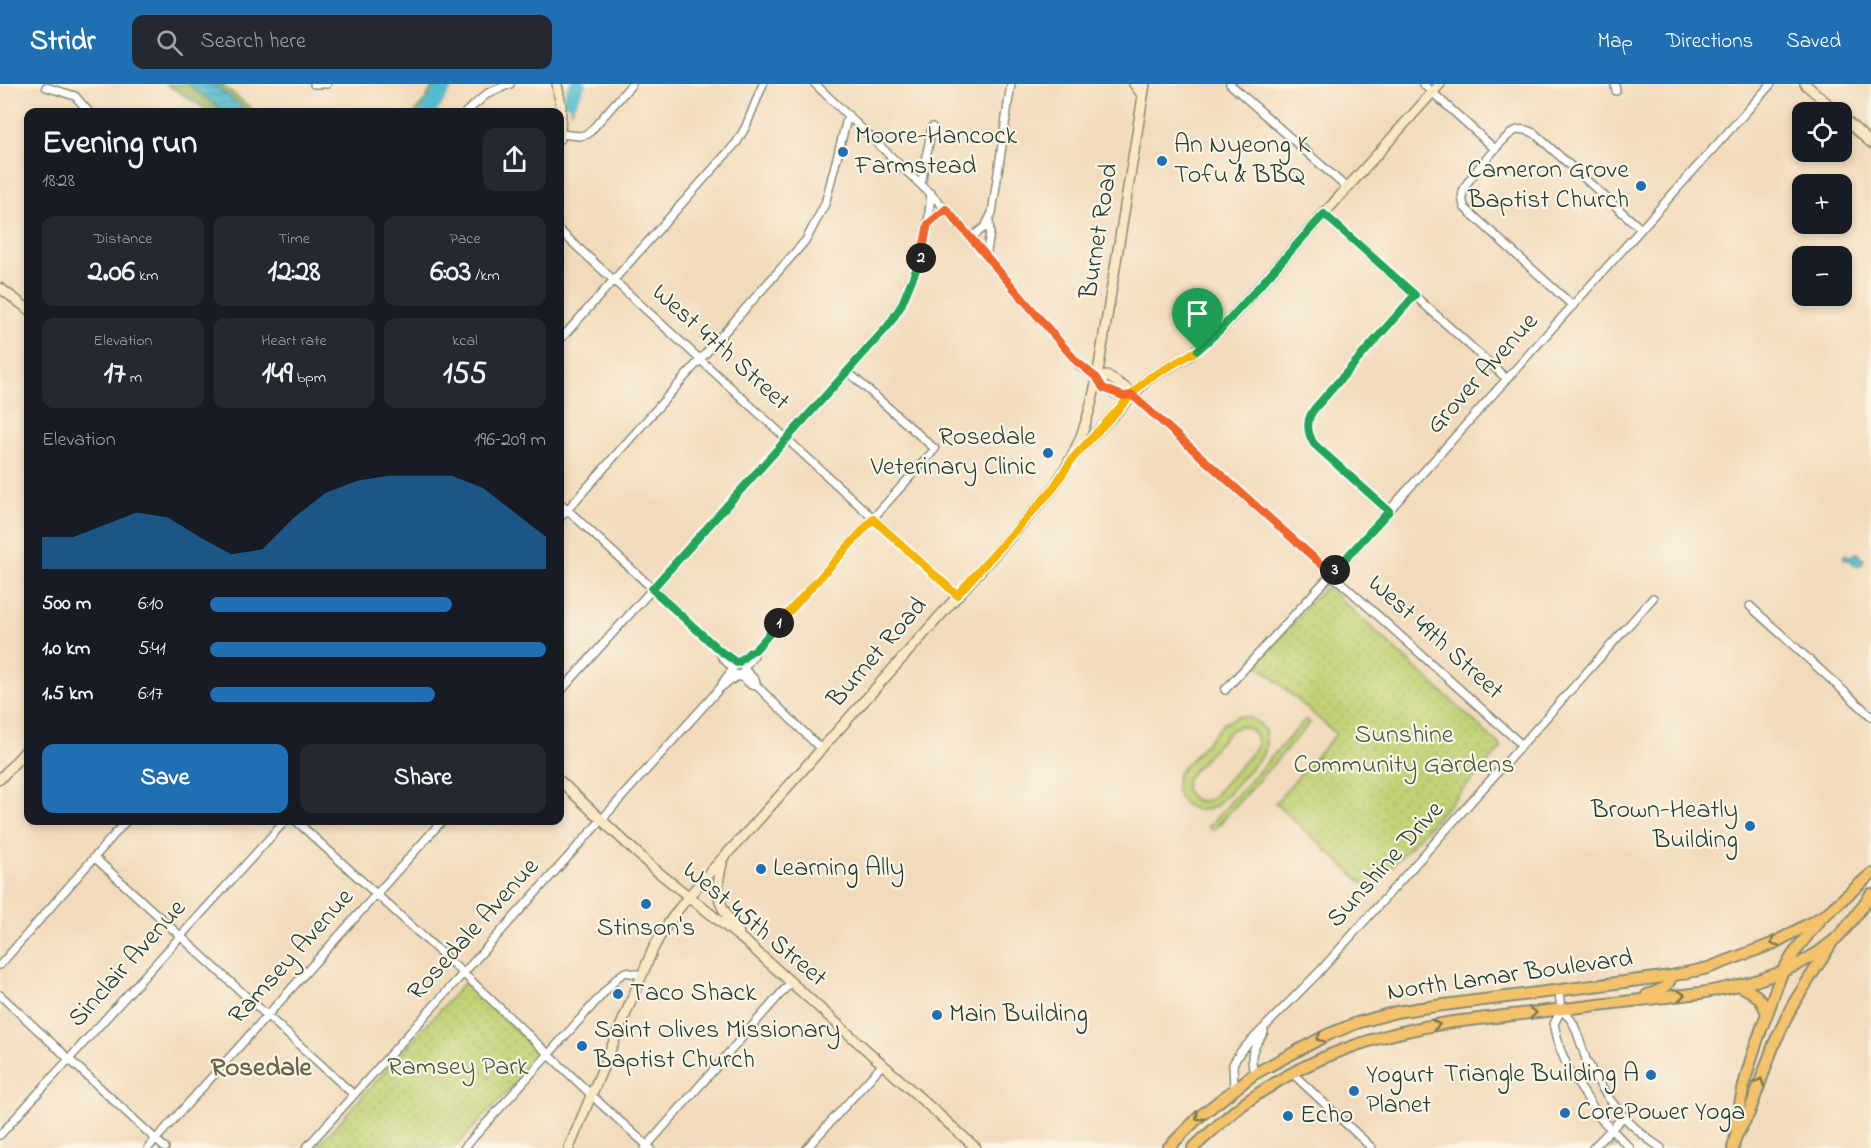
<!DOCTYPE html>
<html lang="en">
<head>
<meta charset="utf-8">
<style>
  :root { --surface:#171b24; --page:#242831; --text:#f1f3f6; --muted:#9ea1a6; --accent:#1f6fb2 }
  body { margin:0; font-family:"Indie Flower",sans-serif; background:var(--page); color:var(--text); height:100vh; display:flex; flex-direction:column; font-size:22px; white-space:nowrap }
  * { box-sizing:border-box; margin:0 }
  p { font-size:20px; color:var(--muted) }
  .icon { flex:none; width:33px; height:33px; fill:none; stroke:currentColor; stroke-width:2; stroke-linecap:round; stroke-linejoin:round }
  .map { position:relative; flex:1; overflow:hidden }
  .details { position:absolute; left:24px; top:24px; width:540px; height:717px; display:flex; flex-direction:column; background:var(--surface); border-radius:12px; box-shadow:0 3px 9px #0003 }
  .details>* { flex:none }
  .tools { position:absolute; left:1792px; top:18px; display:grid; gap:12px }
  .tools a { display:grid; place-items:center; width:60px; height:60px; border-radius:12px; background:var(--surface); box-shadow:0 3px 9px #0003; font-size:30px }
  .pin { position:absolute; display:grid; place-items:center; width:51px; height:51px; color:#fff; margin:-62px -26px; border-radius:50% 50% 50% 0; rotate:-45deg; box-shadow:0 0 6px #0007 }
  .pin .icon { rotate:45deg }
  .km { position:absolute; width:30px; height:30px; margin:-15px; border-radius:50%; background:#222; color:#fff; font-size:16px; line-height:30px; text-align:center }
  .round { display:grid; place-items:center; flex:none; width:63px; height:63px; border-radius:12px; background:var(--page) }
  .headline { display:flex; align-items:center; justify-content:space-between; height:102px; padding:0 18px }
  h1 { font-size:33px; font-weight:700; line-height:45px }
  .metrics { display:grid; grid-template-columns:repeat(3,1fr); gap:9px; height:102px; padding:6px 18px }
  .metrics div { display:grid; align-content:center; border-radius:12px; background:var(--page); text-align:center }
  .metrics b { font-size:30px; font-weight:700 }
  .metrics small { font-size:16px; font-weight:400 }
  .metrics p { font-size:16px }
  .chart { height:168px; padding:12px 18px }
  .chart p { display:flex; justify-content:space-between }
  .chart svg { width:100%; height:108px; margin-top:6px; fill:var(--accent); opacity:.7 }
  .button { display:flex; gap:12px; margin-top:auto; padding:12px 18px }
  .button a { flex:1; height:69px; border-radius:12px; background:var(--accent); color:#fff; font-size:24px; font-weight:700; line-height:69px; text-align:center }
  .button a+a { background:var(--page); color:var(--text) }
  ul { padding:0 18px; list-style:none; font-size:20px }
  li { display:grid; grid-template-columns:96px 72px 1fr; align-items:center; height:45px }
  li i { height:15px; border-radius:8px; background:var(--accent) }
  header { display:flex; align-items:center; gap:36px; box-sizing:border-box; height:84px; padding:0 30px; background:var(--accent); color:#fff }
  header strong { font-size:28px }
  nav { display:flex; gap:33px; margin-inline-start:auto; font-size:21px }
  .search { width:420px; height:54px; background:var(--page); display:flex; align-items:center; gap:15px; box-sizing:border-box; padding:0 21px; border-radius:12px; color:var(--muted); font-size:22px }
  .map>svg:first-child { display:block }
  .grass { fill:#c1d174; stroke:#708754; stroke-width:1.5; fill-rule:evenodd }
  .forest { fill:url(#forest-firs); stroke:#5c784d; stroke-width:1.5 }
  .park { fill:url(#park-dots); stroke:#708754; stroke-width:1.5 }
  .water { fill:url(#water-rules); stroke:#397c82; stroke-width:1.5 }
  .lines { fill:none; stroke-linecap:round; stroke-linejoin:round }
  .river { stroke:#53bbd0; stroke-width:15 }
  .street-casing { stroke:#888c78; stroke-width:10 }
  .secondary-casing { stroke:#888c78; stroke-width:12 }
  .primary-casing { stroke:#888c78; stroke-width:14 }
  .street { stroke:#fff; stroke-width:7 }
  .secondary { stroke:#fae7c3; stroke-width:9 }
  .primary { stroke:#f3c26a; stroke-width:10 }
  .oneway { stroke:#7e794c }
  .split-1-casing { stroke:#fff; stroke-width:12 }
  .split-2-casing { stroke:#fff; stroke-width:12 }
  .split-3-casing { stroke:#fff; stroke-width:12 }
  .split-4-casing { stroke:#fff; stroke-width:12 }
  .split-1 { stroke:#f5b400; stroke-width:8 }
  .split-2 { stroke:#22a559; stroke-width:8 }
  .split-3 { stroke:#f0652b; stroke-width:8 }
  .split-4 { stroke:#22a559; stroke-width:8 }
  .poi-dot { fill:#1f6fb2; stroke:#fcf5e5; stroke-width:2 }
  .labels { text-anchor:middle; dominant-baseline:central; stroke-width:4.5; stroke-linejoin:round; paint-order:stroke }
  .poi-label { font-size:26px; fill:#1f3d34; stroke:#fcf5e5; text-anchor:start }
  .street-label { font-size:26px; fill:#1f3d34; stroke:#fcf5e5 }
  .park-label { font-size:26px; fill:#3f5b41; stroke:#fcf5e5 }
  .neighbourhood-label { font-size:27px; font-weight:bold; fill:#67664b; stroke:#fcf5e5 }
</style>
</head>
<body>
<header>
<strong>Stridr</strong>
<div class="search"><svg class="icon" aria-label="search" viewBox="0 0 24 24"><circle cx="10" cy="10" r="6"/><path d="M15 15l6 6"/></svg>Search here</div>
<nav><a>Map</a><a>Directions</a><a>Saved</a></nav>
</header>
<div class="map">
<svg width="1871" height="1064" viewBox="0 0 1871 1064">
  <defs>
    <pattern id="forest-firs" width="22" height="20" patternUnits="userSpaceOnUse" patternTransform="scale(1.5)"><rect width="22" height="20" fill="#98b366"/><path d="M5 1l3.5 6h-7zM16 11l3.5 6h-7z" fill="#7b9355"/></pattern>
    <pattern id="park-dots" width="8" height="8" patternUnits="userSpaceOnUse" patternTransform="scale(1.5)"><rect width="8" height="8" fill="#c1d174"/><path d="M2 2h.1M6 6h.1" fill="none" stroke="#a5b465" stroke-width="1.8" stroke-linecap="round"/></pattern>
    <pattern id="water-rules" width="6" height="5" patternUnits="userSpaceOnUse" patternTransform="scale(1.5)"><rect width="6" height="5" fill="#53bbd0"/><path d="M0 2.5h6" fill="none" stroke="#49a"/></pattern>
  </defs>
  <rect width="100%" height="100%" fill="#fcf5e5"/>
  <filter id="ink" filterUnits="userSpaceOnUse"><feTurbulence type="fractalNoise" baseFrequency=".0167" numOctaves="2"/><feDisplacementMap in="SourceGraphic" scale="12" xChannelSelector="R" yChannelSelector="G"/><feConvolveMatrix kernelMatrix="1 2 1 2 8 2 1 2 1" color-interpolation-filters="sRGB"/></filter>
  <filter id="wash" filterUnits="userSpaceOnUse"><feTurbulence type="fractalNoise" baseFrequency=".008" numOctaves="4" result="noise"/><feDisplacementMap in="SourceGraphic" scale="24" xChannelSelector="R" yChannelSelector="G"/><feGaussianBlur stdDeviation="1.35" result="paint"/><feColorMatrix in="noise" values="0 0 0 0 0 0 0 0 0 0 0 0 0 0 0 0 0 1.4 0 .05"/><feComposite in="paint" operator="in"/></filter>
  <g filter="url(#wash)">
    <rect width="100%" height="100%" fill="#f2dbbc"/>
    <path class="grass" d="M1238 632 1249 633 1259 639 1265 647 1266 663 1262 672 1216 722C1193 735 1169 715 1178 690L1223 640ZM1239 642C1252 643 1259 651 1256 664L1211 715C1195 721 1182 711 1187 694L1230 647Z
      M1306 635 1310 639 1213 747 1209 742Z"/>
    <path class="forest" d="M166 0H221L256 28H210Z
      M434 0H454L436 28H415L424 18Z
      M571 0H585L571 26 567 5Z"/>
    <path class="park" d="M1326 502 1502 663 1370 806 1275 719 1336 650 1257 580Z
      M465 898 542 971 454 1064H316Z
      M1611 1051H1614L1627 1064H1598Z"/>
    <path class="water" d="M188 0H213L248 28H225Z
      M1855 469 1859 470 1864 476 1861 481 1856 482 1849 476 1844 475V471L1851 472Z"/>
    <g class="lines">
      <path class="river" d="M570 15 578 0
        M428 28 446 0"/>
    </g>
  </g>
  <g filter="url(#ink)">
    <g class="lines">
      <g class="street-casing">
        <path id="street" d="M314 0H327
          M815 0 946 125 1080 282 1097 294
          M1230 0 1347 104
          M1423 0 1495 65
          M1615 0 1616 7
          M46 3 75 12 89 28
          M466 28 488 9 510 0
          M560 50 580 52 588 50 632 0
          M921 100 932 43
          M1324 130 1507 295
          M928 140 931 109
          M560 147 957 511
          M970 154 985 143 992 129 1011 0
          M986 173 990 149 989 137
          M1573 222 1465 124C1462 117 1461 111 1464 105 1468 95 1506 50 1515 47 1522 44 1527 46 1534 49L1641 145
          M560 256 737 58 746 42 763 0
          M1132 311 1522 661
          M560 419 719 566 737 579
          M1389 427 1314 360C1306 347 1306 335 1316 323L1415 211
          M560 434 806 156 825 120 848 31
          M1750 522 1871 632
          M719 566 722 573 732 584
          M739 578 750 568 755 566
          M744 584 754 571 755 566 935 365 848 288
          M745 586 755 596 757 602
          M740 591 751 601 757 602 821 665
          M721 603 723 598 732 586
          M1225 606 1359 460 1771 0
          M560 608 888 242C909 210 921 177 928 140L946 125
          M295 736 464 890 602 1021 650 1064
          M94 773 354 1011
          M0 881 127 736
          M1559 907 1561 926 1554 940 1560 965 1569 986 1600 1034 1630 1064
          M0 911 165 1064
          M1561 926C1564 929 1568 932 1571 936 1576 942 1582 965 1586 975 1603 1011 1628 1043 1661 1064
          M1292 989 1372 1064
          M1254 990C1249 969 1253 965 1264 948
          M1234 1005 1233 980 1241 967 1320 887 1653 514
          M0 1051 286 736
          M148 1064 443 736
          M306 1064 721 603 744 588 743 581 739 578 734 580 732 584 733 589 737 591
          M464 1064 618 893 625 888 642 891
          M645 1064 791 898
          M807 1064 883 980
          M1593 1064 1624 1032"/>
      </g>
      <g class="secondary-casing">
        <path id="secondary" d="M557 0 561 22 560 54
          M1134 0 1143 12
          M1805 0 1837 28
          M1842 33 1871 59
          M0 204 28 225
          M1097 294C1105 306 1117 313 1132 311
          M1097 294 1107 292 1126 304 1132 311
          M1078 368 1149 294 1192 270 1220 246 1440 0
          M0 695 28 664
          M560 697 653 784 747 859 976 1064
          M722 780C713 813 720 823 739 849
          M569 1064 653 865C678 815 731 768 768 725 862 618 957 512 1052 406 1078 367 1088 339 1097 294L1145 0"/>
      </g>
      <g class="primary-casing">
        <path id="primary" d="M1740 902C1755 909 1762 914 1767 930
          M1647 911C1658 907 1669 905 1671 892
          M1736 1052C1739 1007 1754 963 1770 922 1774 910 1778 898 1783 887 1793 869 1805 853 1819 838
          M1168 1064 1200 1032 1254 990 1327 951 1357 939 1396 928 1428 923 1671 892 1708 884 1772 860 1825 831 1871 790
          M1193 1064C1210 1049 1227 1032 1245 1019 1309 972 1376 950 1453 938L1700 909C1747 901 1796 889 1833 857 1848 844 1860 826 1871 810
          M1733 1064 1736 1052 1749 1029 1774 960 1792 922 1831 860"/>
      </g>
      <use href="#street" class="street"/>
      <use href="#secondary" class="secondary"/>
      <use href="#primary" class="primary"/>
    </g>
    <defs><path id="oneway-chevron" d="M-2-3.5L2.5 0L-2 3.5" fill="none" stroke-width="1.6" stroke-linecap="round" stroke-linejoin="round" transform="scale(1.5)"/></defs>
    <g class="oneway">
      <use href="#oneway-chevron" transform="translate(1774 858) rotate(154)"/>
      <use href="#oneway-chevron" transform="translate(1681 911) rotate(-7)"/>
      <use href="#oneway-chevron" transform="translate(1533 929) rotate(-6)"/>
      <use href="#oneway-chevron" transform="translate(1436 941) rotate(-9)"/>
      <use href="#oneway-chevron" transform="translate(1320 954) rotate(154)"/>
      <use href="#oneway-chevron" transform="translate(1760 998) rotate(-70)"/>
      <use href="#oneway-chevron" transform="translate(1199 1033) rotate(137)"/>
    </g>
  </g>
  <g class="lines" filter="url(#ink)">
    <g class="split-1-casing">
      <path id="split-1" d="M779 539 873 435 957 511 1052 406 1073 374 1139 303 1149 294 1198 266"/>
    </g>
    <g class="split-2-casing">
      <path id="split-2" d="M779 539 755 566 750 568 739 578 737 579 719 566 652 505 888 242 901 222 921 174"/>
    </g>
    <g class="split-3-casing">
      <path id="split-3" d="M921 174 928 140 946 125 1076 277 1097 294 1103 304 1123 312 1132 311 1332 490 1335 486"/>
    </g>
    <g class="split-4-casing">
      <path id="split-4" d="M1198 266 1220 246 1324 130 1415 211 1316 323C1306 334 1306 347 1314 360L1389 427 1335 486"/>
    </g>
    <use href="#split-1" class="split-1"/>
    <use href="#split-2" class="split-2"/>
    <use href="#split-3" class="split-3"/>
    <use href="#split-4" class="split-4"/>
  </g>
  <g class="poi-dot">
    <circle cx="843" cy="68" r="6"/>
    <circle cx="1162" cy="77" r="6"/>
    <circle cx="1641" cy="102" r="6"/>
    <circle cx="1048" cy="369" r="6"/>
    <circle cx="1750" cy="742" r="6"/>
    <circle cx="761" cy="785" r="6"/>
    <circle cx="646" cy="820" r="6"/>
    <circle cx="618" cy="910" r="6"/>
    <circle cx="937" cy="931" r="6"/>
    <circle cx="582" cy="962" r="6"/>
    <circle cx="1651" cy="991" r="6"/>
    <circle cx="1354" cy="1007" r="6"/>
    <circle cx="1565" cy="1029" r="6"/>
    <circle cx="1288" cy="1032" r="6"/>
  </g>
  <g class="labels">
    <g class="poi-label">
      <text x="855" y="53">Moore-Hancock<tspan x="855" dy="30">Farmstead</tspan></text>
      <text x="1174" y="62">An Nyeong K<tspan x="1174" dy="30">Tofu &amp; BBQ</tspan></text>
      <text x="1629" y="87" text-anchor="end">Cameron Grove<tspan x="1629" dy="30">Baptist Church</tspan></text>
      <text x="1036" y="354" text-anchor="end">Rosedale<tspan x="1036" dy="30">Veterinary Clinic</tspan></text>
      <text x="1738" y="727" text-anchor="end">Brown-Heatly<tspan x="1738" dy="30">Building</tspan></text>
      <text x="773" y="785">Learning Ally</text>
      <text x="646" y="845" text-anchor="middle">Stinson's</text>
      <text x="630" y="910">Taco Shack</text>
      <text x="949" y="931">Main Building</text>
      <text x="594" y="947">Saint Olives Missionary<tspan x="594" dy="30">Baptist Church</tspan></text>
      <text x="1639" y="991" text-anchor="end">Triangle Building A</text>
      <text x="1366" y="992">Yogurt<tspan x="1366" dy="30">Planet</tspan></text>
      <text x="1577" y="1029">CorePower Yoga</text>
      <text x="1300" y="1032">Echo</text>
    </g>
    <g class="street-label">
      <text transform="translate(1100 147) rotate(-81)">Burnet Road</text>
      <text transform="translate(720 264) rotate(42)">West 47th Street</text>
      <text transform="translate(1483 290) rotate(-48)">Grover Avenue</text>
      <text transform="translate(1435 554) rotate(42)">West 49th Street</text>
      <text transform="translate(878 569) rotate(-49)">Burnet Road</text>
      <text transform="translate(1386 781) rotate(-48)">Sunshine Drive</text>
      <text transform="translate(754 841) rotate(40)">West 45th Street</text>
      <text transform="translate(474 846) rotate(-48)">Rosedale Avenue</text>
      <text transform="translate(292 873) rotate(-48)">Ramsey Avenue</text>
      <text transform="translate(128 880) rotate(-48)">Sinclair Avenue</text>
      <text transform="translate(1510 892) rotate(-8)">North Lamar Boulevard</text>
    </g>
    <g class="park-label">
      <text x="1404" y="652">Sunshine<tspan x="1404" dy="30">Community Gardens</tspan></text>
      <text x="458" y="984">Ramsey Park</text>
    </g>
    <g class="neighbourhood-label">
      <text x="261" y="984">Rosedale</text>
    </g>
  </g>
</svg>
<div class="tools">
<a><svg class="icon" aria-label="locate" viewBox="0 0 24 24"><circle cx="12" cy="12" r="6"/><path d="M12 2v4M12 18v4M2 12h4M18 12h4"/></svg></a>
<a>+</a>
<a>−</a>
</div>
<div class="pin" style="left:1198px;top:266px;background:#1e9e55"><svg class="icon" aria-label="arrive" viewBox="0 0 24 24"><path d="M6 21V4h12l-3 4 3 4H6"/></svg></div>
<b class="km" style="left:779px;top:539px">1</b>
<b class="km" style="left:921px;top:174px">2</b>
<b class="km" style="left:1335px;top:486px">3</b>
<section class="details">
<div class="headline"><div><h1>Evening run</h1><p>18:28</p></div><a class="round"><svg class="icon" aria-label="share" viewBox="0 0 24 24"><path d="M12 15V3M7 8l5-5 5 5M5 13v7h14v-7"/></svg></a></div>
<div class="metrics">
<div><p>Distance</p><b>2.06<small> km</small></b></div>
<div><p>Time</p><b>12:28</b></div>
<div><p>Pace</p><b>6:03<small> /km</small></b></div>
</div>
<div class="metrics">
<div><p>Elevation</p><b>17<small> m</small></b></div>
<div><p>Heart rate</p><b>149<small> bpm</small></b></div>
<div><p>kcal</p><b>155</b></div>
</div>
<div class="chart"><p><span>Elevation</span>196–209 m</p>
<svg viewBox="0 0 160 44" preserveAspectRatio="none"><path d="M0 44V31L10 31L20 26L30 21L40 23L50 31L60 38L70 36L80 23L90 13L100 8L110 6L120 6L130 6L140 11L150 21L160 31V44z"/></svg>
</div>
<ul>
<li><b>500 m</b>6:10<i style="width:72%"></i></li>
<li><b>1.0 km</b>5:41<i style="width:100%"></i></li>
<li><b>1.5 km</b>6:17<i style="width:67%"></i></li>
</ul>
<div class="button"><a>Save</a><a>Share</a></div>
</section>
</div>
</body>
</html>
